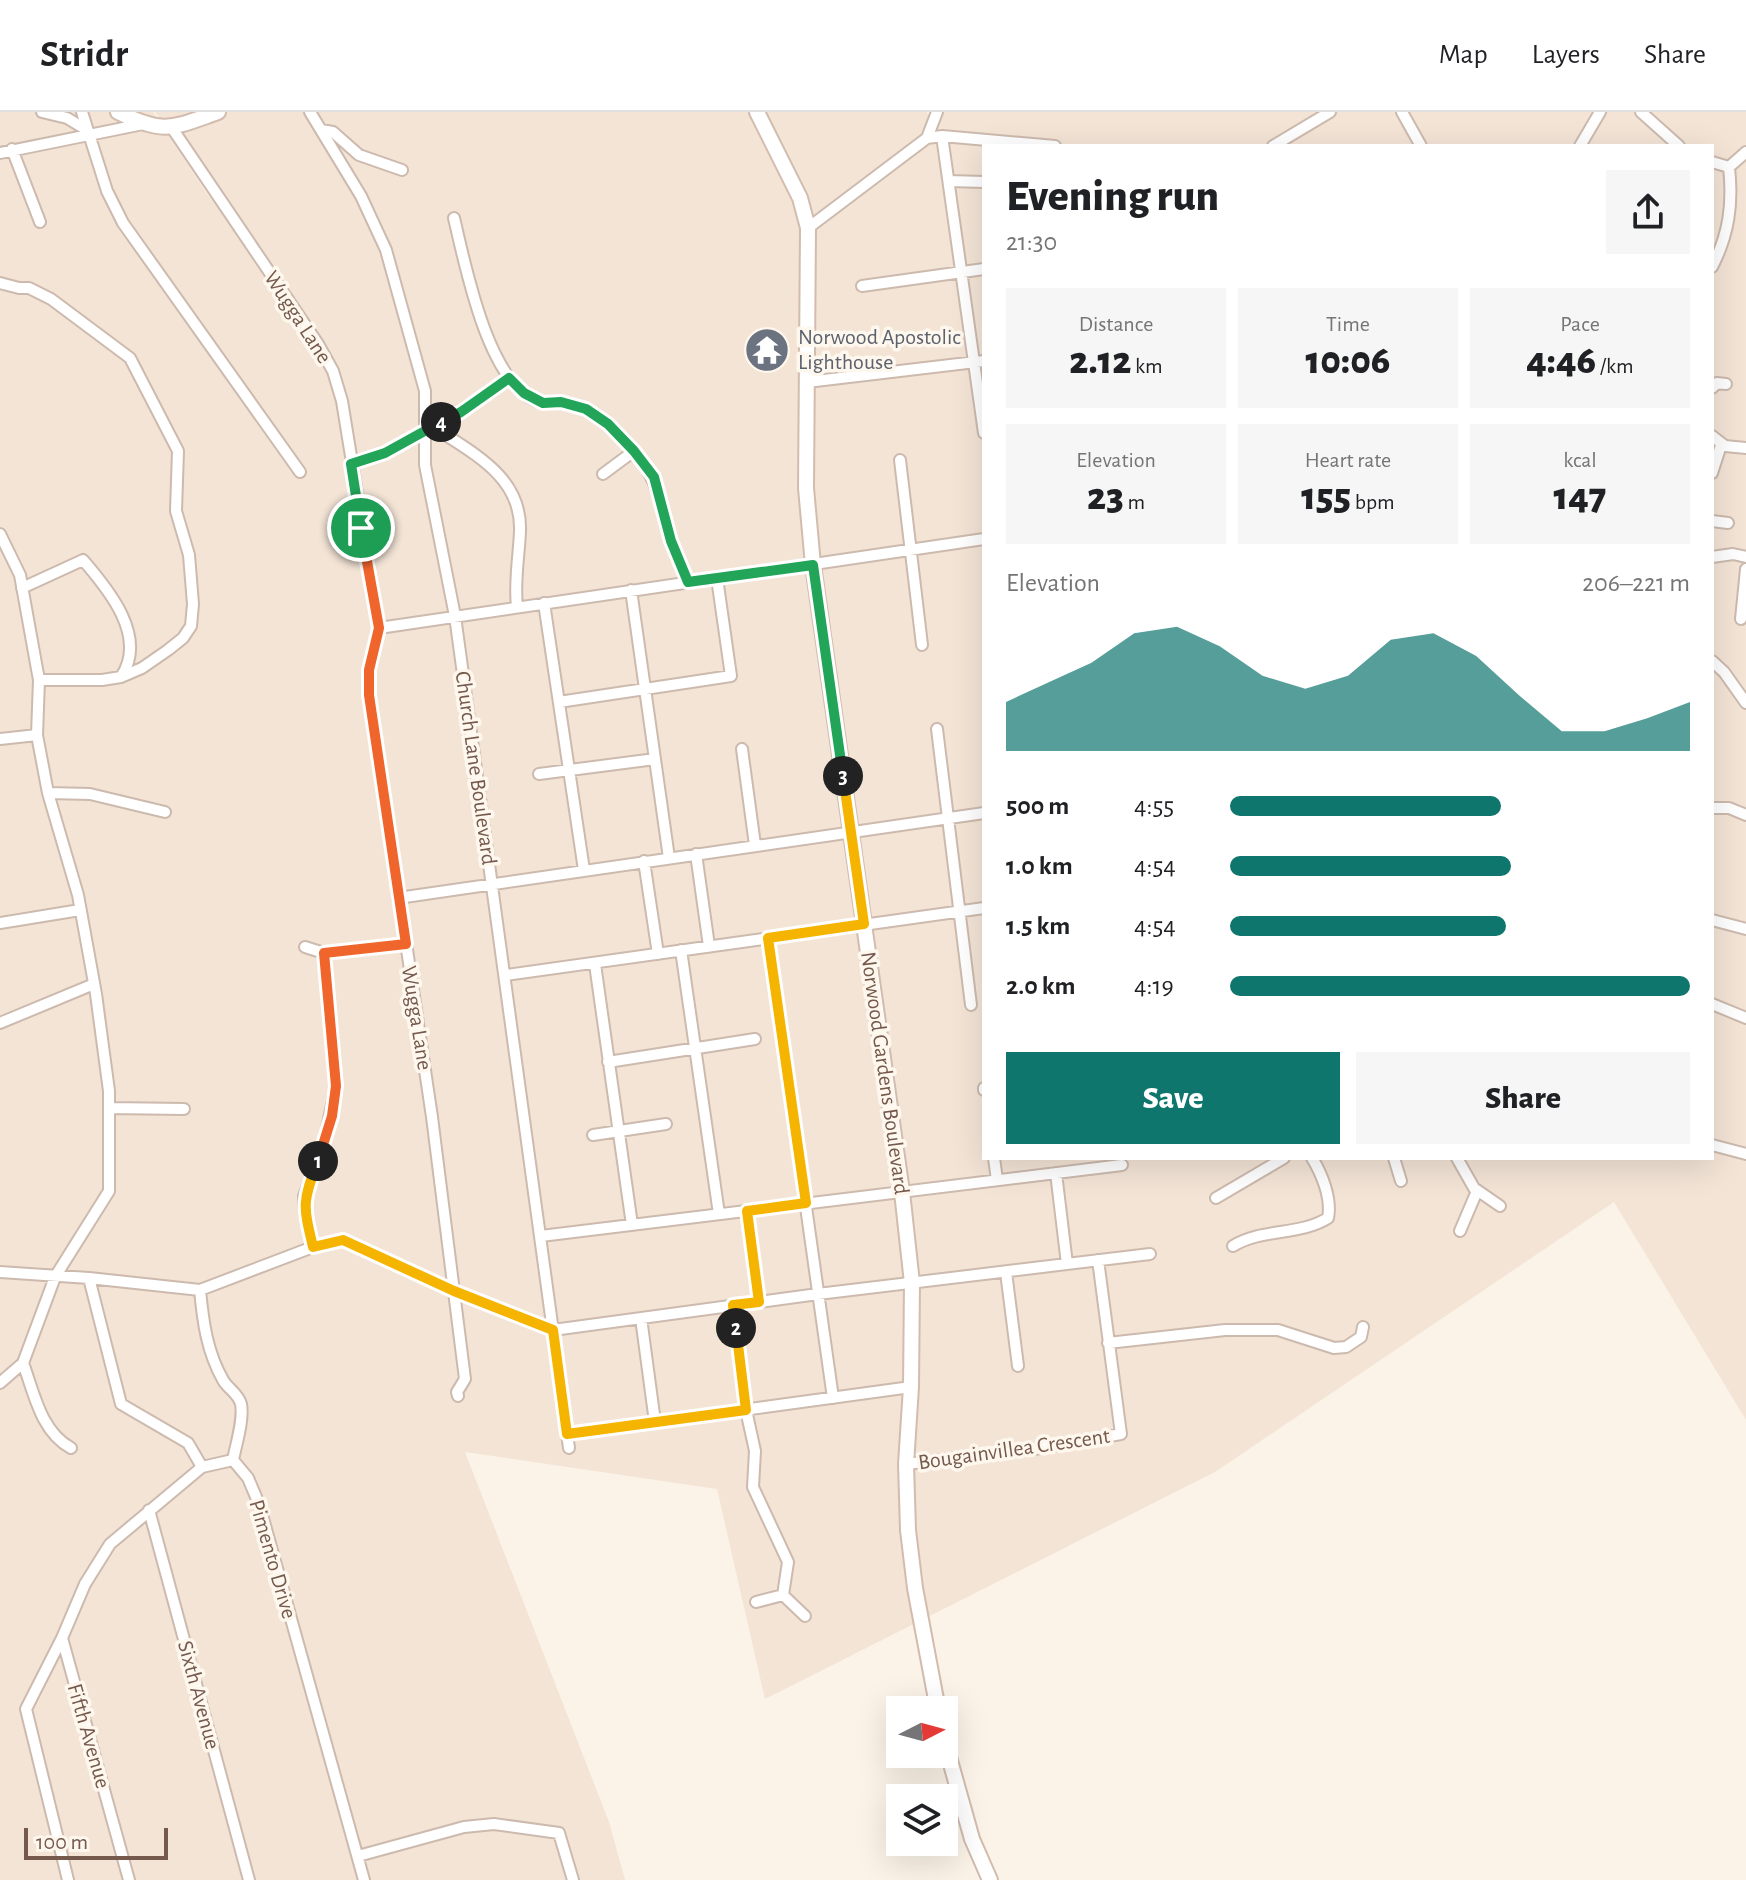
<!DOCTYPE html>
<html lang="en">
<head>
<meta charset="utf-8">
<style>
  :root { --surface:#fff; --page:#f6f6f6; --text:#202124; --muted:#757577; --line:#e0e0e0; --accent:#0f766e }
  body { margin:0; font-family:"Alegreya Sans",sans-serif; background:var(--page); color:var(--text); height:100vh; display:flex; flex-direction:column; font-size:30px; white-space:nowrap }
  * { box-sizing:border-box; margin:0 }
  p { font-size:26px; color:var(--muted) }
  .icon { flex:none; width:44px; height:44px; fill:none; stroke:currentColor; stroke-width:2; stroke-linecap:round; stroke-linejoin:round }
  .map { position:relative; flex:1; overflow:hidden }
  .side { position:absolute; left:982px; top:32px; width:732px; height:1016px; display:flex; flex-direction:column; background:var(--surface); border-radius:0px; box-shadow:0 8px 32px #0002 }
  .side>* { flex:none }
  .needle { width:52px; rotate:84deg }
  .fabs { position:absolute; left:886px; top:1584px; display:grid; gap:16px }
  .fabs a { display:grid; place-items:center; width:72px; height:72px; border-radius:0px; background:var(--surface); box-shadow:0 8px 32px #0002; font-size:40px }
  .scale { position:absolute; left:24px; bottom:20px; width:144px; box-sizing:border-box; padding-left:8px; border:4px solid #74594c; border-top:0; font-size:22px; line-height:28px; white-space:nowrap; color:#74594c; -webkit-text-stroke:6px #fef7ed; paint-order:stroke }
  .pin { position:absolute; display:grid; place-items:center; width:68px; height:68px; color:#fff; margin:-34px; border:4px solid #fff; border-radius:50%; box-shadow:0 2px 8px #0007 }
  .km { position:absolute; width:40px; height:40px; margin:-20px; border-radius:50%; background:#222; color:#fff; font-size:22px; line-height:40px; text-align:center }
  .round { display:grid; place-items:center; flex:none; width:84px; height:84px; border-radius:0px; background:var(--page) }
  .headline { display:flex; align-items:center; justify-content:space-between; height:136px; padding:0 24px }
  h1 { font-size:44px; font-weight:800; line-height:60px }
  .metrics { display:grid; grid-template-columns:repeat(3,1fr); gap:12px; height:136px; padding:8px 24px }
  .metrics div { display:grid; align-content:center; border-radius:0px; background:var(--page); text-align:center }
  .metrics b { font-size:40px; font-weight:800 }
  .metrics small { font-size:22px; font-weight:400 }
  .metrics p { font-size:22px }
  .chart { height:224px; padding:16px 24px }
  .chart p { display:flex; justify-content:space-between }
  .chart svg { width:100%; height:144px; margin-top:8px; fill:var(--accent); opacity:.7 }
  .button { display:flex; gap:16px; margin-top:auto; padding:16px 24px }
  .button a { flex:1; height:92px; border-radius:0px; background:var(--accent); color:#fff; font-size:32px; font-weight:800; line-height:92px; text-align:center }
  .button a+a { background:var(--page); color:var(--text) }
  ul { padding:0 24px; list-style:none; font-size:26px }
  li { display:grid; grid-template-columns:128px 96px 1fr; align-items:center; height:60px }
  li i { height:20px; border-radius:10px; background:var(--accent) }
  header { display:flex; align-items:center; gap:48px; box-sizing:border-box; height:112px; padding:0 40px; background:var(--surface); border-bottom:2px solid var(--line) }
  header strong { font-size:38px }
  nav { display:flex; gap:44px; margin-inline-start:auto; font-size:28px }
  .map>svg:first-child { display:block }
  .residential { fill:#f3e4d6; fill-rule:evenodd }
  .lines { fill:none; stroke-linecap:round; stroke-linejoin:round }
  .street-casing { stroke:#cdbaae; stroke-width:14 }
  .secondary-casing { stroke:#d2bcae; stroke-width:18 }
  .street { stroke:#fff; stroke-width:10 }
  .secondary { stroke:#fff; stroke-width:14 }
  .split-1-casing { stroke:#fff; stroke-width:16 }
  .split-2-casing { stroke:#fff; stroke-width:16 }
  .split-3-casing { stroke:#fff; stroke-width:16 }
  .split-4-casing { stroke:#fff; stroke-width:16 }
  .split-5-casing { stroke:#fff; stroke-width:16 }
  .split-1 { stroke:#f0652b; stroke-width:10 }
  .split-2 { stroke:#f5b400; stroke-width:10 }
  .split-3 { stroke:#f5b400; stroke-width:10 }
  .split-4 { stroke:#22a559; stroke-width:10 }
  .split-5 { stroke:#22a559; stroke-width:10 }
  .labels { text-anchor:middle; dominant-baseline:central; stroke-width:7; stroke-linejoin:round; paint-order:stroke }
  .street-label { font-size:22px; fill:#74594c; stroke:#fef7ed }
  .worship-label { font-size:22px; fill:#5b616d; stroke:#fef7ed; text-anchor:start }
</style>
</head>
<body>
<header>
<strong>Stridr</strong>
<nav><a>Map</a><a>Layers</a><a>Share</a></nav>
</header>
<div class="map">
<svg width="1746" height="1768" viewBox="0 0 1746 1768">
  <rect width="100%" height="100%" fill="#fbf3e7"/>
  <path class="residential" d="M0 0H153L207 82 225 102 283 192 257 146 155 0H927L956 83 934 0H1746V1308L1614 1090 1215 1360 765 1587 717 1377 465 1340 609 1710 625 1768H0ZM984 34H1712V1046H984Z"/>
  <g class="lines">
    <g class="street-casing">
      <path id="street" d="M42 0 67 6 87 18
        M82 0 107 79 123 111 300 360
        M310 0 361 84 386 138 425 279V353L455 504 569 1336
        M1402 0 1421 34
        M1641 0 1679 34
        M172 16 318 232 333 259 342 289 379 516 369 558V583L432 1005 465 1267 457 1280 458 1284
        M321 18 333 20 359 43 402 58
        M942 24 984 321
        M927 26 937 0
        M1273 34 1330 0
        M1580 34 1600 0
        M12 37 40 110
        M0 41 143 12
        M1712 50 1729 55 1746 40
        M949 69 984 70
        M454 106C465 151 489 282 544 291 550 292 556 289 562 290 593 294 617 318 635 341 663 375 658 393 672 430 676 444 683 457 688 470
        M808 116 927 26 942 24 1055 34
        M1712 155C1729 122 1733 92 1729 55
        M0 171 19 176H29L51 187 130 246 178 339 176 399 189 443 193 492 191 514 183 526 168 538 142 556 121 565
        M862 174 984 157
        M807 270 984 249
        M1712 276 1717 271 1726 272
        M432 314C472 341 522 364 520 419 519 445 514 469 517 495
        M1712 324 1725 334 1746 336
        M900 348 922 533
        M351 352C404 338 464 298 509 266
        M1712 361 1721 333
        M603 362 634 339
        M1712 409 1728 411
        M0 422 20 463 39 568 37 623 48 681 78 783 96 882 109 979V1079L55 1165 23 1251 0 1271
        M1712 445 1733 442 1746 445
        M22 476 83 448C109 478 148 525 121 565L102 568H39
        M631 478 669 746
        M544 491 584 758
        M1741 507 1746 457
        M379 516 984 427
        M1712 549 1724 560 1746 591
        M559 590 731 564 717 466
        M937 617 971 893
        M0 627 37 623
        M742 637 755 733
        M539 662 655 647
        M48 681 90 682 165 700
        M1712 696H1729L1746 703
        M696 742 709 834
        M644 749 658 842
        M398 786 984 701
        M1712 808 1746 817
        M0 811 80 798
        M768 826 833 1286
        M305 835 324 841 406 832
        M681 838 719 1102
        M595 852 632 1113
        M506 863 984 796
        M1712 892 1746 906
        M0 911 94 872
        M608 950 755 927
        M984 976V978
        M109 996 184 997
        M593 1023 666 1012
        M1712 1033 1746 1042
        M994 1046 997 1068
        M1394 1046 1401 1069
        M1457 1046 1474 1076 1500 1094
        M1056 1061 1067 1152
        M1216 1086 1284 1046
        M747 1099 759 1190
        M1460 1119 1477 1079
        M541 1124 1122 1053
        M1233 1134C1262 1116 1299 1124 1328 1106 1332 1087 1322 1062 1312 1046
        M313 1135 305 1099 304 1084 324 1031 336 974 324 841
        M0 1160 89 1166 200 1178 313 1135 343 1128 454 1179 553 1218 818 1182 1150 1142
        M1006 1160 1018 1254
        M89 1166 121 1292 188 1331 202 1355
        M200 1178C203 1210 207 1240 223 1268 228 1277 238 1281 241 1292 244 1308 236 1332 233 1348
        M733 1193 746 1298 755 1339 753 1375 788 1450 783 1483 805 1504
        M641 1206 655 1310
        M1108 1231 1225 1218H1278L1334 1236 1346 1235 1361 1225 1363 1215
        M23 1251C34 1281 41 1320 71 1336
        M567 1322 911 1275
        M233 1348 248 1366 259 1392 364 1768
        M906 1352 1034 1337 1121 1322 1098 1148
        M149 1398 249 1768
        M756 1490 783 1483
        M62 1526 129 1768
        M358 1744 464 1715 494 1712 559 1721 573 1768
        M68 1768 26 1597 62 1526 85 1472 110 1432 202 1355 233 1348"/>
    </g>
    <g class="secondary-casing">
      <path id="secondary" d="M118 0C165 23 172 16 218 0
        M757 0 800 86 808 116 806 376 813 453 902 1080 912 1171 911 1275 906 1352 908 1418 915 1476 938 1598
        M944 1627 972 1727 990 1768"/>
    </g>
    <use href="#street" class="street"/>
    <use href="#secondary" class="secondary"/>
  </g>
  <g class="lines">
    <g class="split-1-casing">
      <path id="split-1" d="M318 1049 332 1004 336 974 324 841 406 832 369 583V558L379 516 361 416"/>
    </g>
    <g class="split-2-casing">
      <path id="split-2" d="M318 1049C302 1090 303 1093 313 1135L343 1128 454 1179 553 1218 567 1322 746 1298 736 1216"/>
    </g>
    <g class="split-3-casing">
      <path id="split-3" d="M736 1216 733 1193 759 1190 747 1099 806 1091 768 826 864 812 843 664"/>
    </g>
    <g class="split-4-casing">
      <path id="split-4" d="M441 310 461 300 509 266 524 281 543 291 561 290 586 297 608 312 634 339 654 365 671 429 688 470 813 453 843 664"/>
    </g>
    <g class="split-5-casing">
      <path id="split-5" d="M361 416 351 352 385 341 441 310"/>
    </g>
    <use href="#split-1" class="split-1"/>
    <use href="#split-2" class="split-2"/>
    <use href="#split-3" class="split-3"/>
    <use href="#split-4" class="split-4"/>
    <use href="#split-5" class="split-5"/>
  </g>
  <defs>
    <g id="temple-disc" transform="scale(2.3)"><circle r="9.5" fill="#6b7280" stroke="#fef7ed"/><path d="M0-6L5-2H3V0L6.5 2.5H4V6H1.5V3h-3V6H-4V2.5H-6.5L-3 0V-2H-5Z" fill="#fff"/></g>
  </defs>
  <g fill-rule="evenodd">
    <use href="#temple-disc" x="767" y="238"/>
  </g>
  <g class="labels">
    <g class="street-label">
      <text transform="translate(298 205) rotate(57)">Wugga Lane</text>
      <text transform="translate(476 656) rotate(82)">Church Lane Boulevard</text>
      <text transform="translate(417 906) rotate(81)">Wugga Lane</text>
      <text transform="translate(885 961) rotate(82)">Norwood Gardens Boulevard</text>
      <text transform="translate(1014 1337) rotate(-8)">Bougainvillea Crescent</text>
      <text transform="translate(273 1447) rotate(74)">Pimento Drive</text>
      <text transform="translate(199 1583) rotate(75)">Sixth Avenue</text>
      <text transform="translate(89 1624) rotate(74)">Fifth Avenue</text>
    </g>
    <g class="worship-label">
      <text x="798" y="225">Norwood Apostolic<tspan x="798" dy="25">Lighthouse</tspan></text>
    </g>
  </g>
</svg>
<div class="fabs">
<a><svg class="needle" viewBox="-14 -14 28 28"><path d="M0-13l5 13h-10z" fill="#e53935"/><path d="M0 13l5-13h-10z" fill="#757577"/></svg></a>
<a><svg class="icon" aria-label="layers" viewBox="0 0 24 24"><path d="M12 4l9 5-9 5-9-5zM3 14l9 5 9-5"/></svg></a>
</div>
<div class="scale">100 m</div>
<div class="pin" style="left:361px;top:416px;background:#1e9e55"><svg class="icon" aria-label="arrive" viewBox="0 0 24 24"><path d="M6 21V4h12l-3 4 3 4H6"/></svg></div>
<b class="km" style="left:318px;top:1049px">1</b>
<b class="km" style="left:736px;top:1216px">2</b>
<b class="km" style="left:843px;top:664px">3</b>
<b class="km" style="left:441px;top:310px">4</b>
<section class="side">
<div class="headline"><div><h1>Evening run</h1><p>21:30</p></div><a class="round"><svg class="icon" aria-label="share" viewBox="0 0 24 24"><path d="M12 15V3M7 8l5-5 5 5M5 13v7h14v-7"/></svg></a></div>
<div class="metrics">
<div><p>Distance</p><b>2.12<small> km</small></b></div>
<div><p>Time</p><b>10:06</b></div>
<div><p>Pace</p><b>4:46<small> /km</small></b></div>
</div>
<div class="metrics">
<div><p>Elevation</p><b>23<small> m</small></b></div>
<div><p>Heart rate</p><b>155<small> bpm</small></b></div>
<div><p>kcal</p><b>147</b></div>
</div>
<div class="chart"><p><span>Elevation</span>206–221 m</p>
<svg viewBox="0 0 160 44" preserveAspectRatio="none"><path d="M0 44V29L10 23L20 17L30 8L40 6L50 12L60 21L70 25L80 21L90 10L100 8L110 15L120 27L130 38L140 38L150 34L160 29V44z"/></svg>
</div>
<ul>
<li><b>500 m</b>4:55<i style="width:59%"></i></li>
<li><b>1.0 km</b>4:54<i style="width:61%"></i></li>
<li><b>1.5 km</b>4:54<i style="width:60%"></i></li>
<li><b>2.0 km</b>4:19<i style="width:100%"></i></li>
</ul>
<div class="button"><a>Save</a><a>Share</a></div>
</section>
</div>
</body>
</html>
